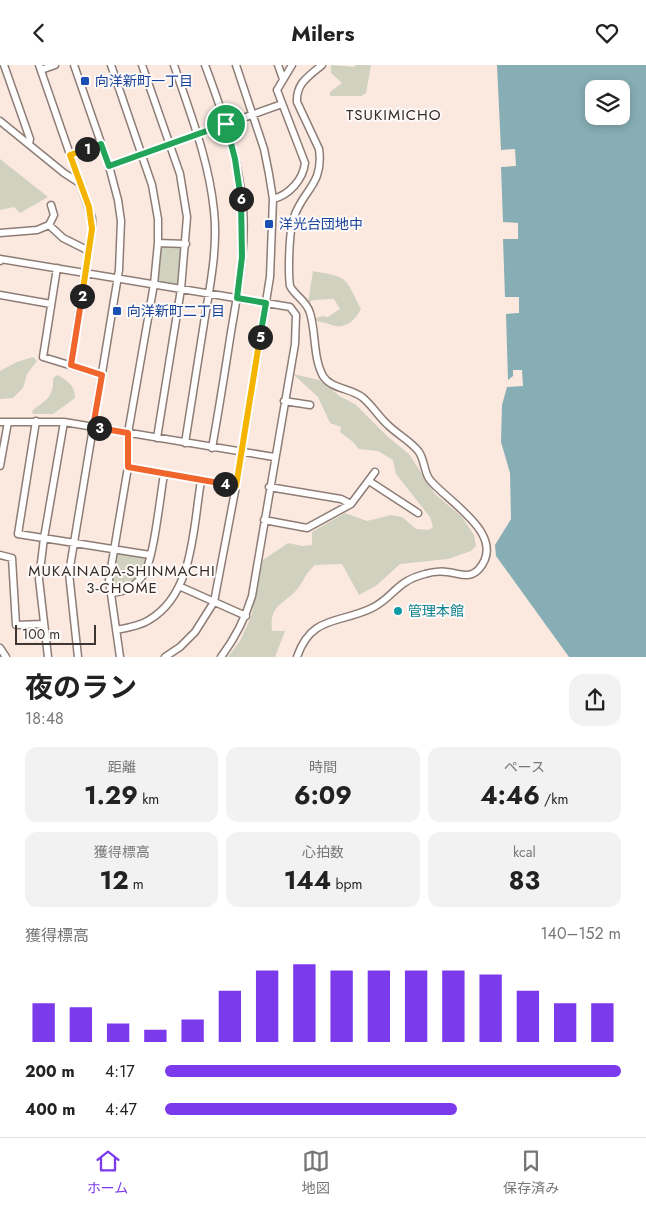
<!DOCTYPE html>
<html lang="ja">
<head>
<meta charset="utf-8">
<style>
  :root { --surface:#fff; --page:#f2f2f2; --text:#222; --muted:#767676; --line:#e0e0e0; --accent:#7c3aed }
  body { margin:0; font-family:Jost,"Noto Sans JP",sans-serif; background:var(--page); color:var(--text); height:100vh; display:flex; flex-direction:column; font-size:19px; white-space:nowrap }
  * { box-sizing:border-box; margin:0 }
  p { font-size:16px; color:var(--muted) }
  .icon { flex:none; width:28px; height:28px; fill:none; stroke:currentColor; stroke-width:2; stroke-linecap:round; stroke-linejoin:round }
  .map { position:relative; height:592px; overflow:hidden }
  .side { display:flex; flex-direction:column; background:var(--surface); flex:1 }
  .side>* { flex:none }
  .controls { position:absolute; left:585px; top:15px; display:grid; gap:10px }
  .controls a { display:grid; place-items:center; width:45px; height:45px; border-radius:10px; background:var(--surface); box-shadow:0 2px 8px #0003; font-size:25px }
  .scale { position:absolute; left:15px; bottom:12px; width:81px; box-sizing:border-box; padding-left:5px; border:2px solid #3d3633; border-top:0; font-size:14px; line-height:18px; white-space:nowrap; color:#3d3633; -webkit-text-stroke:4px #fdf9f8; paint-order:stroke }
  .pin { position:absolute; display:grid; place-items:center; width:42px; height:42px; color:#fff; margin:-21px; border:2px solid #fff; border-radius:50%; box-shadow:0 1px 5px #0007 }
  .km { position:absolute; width:25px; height:25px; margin:-12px; border-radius:50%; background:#222; color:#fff; font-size:14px; line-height:25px; text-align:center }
  .round { display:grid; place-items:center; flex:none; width:52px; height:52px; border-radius:15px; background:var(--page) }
  .head { display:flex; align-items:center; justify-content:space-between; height:85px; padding:0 25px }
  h1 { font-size:28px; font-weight:700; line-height:38px }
  .stats { display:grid; grid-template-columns:repeat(3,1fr); gap:8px; height:85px; padding:5px 25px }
  .stats div { display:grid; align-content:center; border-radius:12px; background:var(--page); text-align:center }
  .stats b { font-size:25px; font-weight:700 }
  .stats small { font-size:14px; font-weight:400 }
  .stats p { font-size:14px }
  .chart { height:140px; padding:10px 25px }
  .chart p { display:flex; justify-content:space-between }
  .chart svg { width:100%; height:90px; margin-top:5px; stroke:var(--accent); stroke-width:6 }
  ul { padding:0 25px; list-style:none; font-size:16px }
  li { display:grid; grid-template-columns:80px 60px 1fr; align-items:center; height:38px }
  li i { height:12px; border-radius:6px; background:var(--accent) }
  header { display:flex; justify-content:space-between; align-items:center; height:65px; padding:0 25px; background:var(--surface); font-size:22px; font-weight:700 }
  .tabs { display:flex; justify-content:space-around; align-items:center; height:70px; border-top:1px solid var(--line); background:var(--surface); font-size:14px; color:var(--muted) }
  .tabs a { display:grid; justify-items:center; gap:2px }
  .tabs .current { color:var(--accent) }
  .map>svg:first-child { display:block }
  .green { fill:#d0d1be }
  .water { fill:#87aeb4; fill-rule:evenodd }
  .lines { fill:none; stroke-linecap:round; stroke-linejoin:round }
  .minor-casing { stroke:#8d7d76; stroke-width:9 }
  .minor { stroke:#fff; stroke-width:6 }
  .split-1-casing { stroke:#fff; stroke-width:10 }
  .split-2-casing { stroke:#fff; stroke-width:10 }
  .split-3-casing { stroke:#fff; stroke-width:10 }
  .split-4-casing { stroke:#fff; stroke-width:10 }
  .split-5-casing { stroke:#fff; stroke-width:10 }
  .split-6-casing { stroke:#fff; stroke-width:10 }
  .split-7-casing { stroke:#fff; stroke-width:10 }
  .split-1 { stroke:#22a559; stroke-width:6 }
  .split-2 { stroke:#f5b400; stroke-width:6 }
  .split-3 { stroke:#f0652b; stroke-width:6 }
  .split-4 { stroke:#f0652b; stroke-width:6 }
  .split-5 { stroke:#f5b400; stroke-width:6 }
  .split-6 { stroke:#22a559; stroke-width:6 }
  .split-7 { stroke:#22a559; stroke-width:6 }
  .transit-dot { fill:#1a4fb4; stroke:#fdf9f8; stroke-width:2 }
  .culture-dot { fill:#0f9aa8; stroke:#fdf9f8; stroke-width:2 }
  .labels { text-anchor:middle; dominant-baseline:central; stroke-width:4; stroke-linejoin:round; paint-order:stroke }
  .transit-label { font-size:14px; fill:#164399; stroke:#fdf9f8; text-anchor:start }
  .culture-label { font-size:14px; fill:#0d838f; stroke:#fdf9f8; text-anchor:start }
  .neighbourhood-label { font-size:15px; letter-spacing:1px; fill:#392b25; stroke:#fdf9f8 }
</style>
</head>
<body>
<header><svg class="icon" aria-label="back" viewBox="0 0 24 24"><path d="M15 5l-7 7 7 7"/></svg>Milers<svg class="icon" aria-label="heart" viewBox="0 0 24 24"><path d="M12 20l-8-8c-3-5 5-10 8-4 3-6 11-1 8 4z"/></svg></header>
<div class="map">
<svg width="646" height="592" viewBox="0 0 646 592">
  <rect width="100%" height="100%" fill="#fbe9e0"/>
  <path class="green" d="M331 0 355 2V0H371L366 28 361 31H330V27L342 18 331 8Z
    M0 94 48 132 20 148 14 142 0 145Z
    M181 180 183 183 179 218 176 220 160 217 157 215 161 182Z
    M313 206C350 213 344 211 361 244 354 257 343 266 329 259 324 257 319 258 314 254L322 251 328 252 340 244 334 234 313 235 308 238Z
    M33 292 37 296 27 309 23 323 13 333 0 334V306L17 297Z
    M293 309 319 315 341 332 355 339 388 372 409 389 435 429 462 452 474 470 476 481 471 486 448 494 400 499 377 520 359 530 342 499 315 500C305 509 305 513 299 522 285 540 269 538 272 566H285L275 592H228L240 576 251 552 263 495 288 478 302 481 312 480V467L345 448 367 456 391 450 402 452 416 464 429 465 433 462 430 452 396 409 393 395 378 386 359 384 353 377 340 367 341 362 330 358 318 332Z
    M58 310C68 316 75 321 75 333L53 349H33L32 346C46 335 54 332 53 313Z
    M116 487 144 492 147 495C143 509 129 529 113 523L111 511Z"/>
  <path class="water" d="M497 0H646V592H569L496 491 495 480 511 454 510 408 501 377 502 340 507 322 523 321 522 305H513V311L508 315 506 249 519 248V232H505L503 174H518V158L503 157 501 102 516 101 515 84 501 85ZM594 24H621V51H594Z"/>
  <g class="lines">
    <g class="minor-casing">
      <path id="minor" d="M4 0 30 74 29 79
        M39 0 92 153V164L71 300
        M74 0 109 101 118 135 121 156 119 205 69 508 78 592
        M111 0 152 120 158 154V178L154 219 128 368V402L109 515 120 592
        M142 0 180 109 187 152 181 224 157 373
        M174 0C190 48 209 95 214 146 218 183 210 221 204 258 198 298 191 338 185 378
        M205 0C222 46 239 93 243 143 246 184 238 226 231 267 225 306 219 344 212 383
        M278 0 283 14
        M41 5 55 0
        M0 56 64 108 81 119
        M70 90 101 79
        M109 101 282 39
        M273 134C289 130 303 115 305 98L277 25 292 0
        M51 140 54 150 49 160 63 173 89 186
        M0 168 37 165 49 160
        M158 178 186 179
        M0 196V194L290 242 296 250 295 279 252 531C245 554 236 572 221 592
        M57 203 43 292 102 310
        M0 230 51 239
        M284 336 310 340
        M36 356 18 469 150 490
        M0 357H64L274 392
        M0 401 8 357
        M128 402 236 421
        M369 416 418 448
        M269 422 341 434 351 439
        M264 455 307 463 351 439 375 407
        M0 490 12 493 16 560 43 559
        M181 522 246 551
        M111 528C125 527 136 521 144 509 154 493 160 432 164 409
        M116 565C127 563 140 561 149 555 194 529 193 462 201 416
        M0 583 6 592
        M48 592 39 514 44 473 64 357
        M165 592 180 582 195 567 214 537 236 421 270 212 273 134 269 109 264 84 236 0
        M297 592C311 550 339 559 372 543 393 533 396 516 425 509 431 507 441 506 447 507 459 508 469 515 479 504 508 470 448 437 430 415 424 408 425 396 419 387 411 376 398 370 388 360 379 352 372 340 362 332 350 323 331 324 323 311 313 293 316 267 310 248 307 236 295 231 290 221 288 206 289 165 294 152 303 125 324 119 319 84L297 37C296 18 309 11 322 0"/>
    </g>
    <use href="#minor" class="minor"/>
  </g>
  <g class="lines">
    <g class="split-1-casing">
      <path id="split-1" d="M87 84 101 79 109 101 226 59"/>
    </g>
    <g class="split-2-casing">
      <path id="split-2" d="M82 231 92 164 89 142 70 90 87 84"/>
    </g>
    <g class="split-3-casing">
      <path id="split-3" d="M82 231 71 300 102 310 93 362 99 363"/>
    </g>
    <g class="split-4-casing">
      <path id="split-4" d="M99 363 128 368V402L225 419"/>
    </g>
    <g class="split-5-casing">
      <path id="split-5" d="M225 419 236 421 260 272"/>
    </g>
    <g class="split-6-casing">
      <path id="split-6" d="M241 134 242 192 237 233 266 238 260 272"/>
    </g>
    <g class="split-7-casing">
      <path id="split-7" d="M226 59 235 94 241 134"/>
    </g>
    <use href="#split-1" class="split-1"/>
    <use href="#split-2" class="split-2"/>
    <use href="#split-3" class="split-3"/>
    <use href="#split-4" class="split-4"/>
    <use href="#split-5" class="split-5"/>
    <use href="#split-6" class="split-6"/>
    <use href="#split-7" class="split-7"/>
  </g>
  <g class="transit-dot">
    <rect x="80" y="11" width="10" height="10" rx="2.5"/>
    <rect x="264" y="154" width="10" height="10" rx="2.5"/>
    <rect x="112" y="241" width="10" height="10" rx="2.5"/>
  </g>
  <circle class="culture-dot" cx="398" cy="546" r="5"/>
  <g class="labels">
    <g class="transit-label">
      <text x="95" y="16">向洋新町一丁目</text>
      <text x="279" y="159">洋光台団地中</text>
      <text x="127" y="246">向洋新町二丁目</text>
    </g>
    <g class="culture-label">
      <text x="408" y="546">管理本館</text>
    </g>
    <g class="neighbourhood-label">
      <text x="394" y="50">TSUKIMICHO</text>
      <text x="122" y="506">MUKAINADA-SHINMACHI<tspan x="122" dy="17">3-CHOME</tspan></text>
    </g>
  </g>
</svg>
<div class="controls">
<a><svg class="icon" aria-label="layers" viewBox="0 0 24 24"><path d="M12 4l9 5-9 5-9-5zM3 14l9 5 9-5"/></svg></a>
</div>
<div class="scale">100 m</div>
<div class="pin" style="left:226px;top:59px;background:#1e9e55"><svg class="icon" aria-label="arrive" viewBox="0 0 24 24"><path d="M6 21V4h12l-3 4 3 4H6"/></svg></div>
<b class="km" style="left:87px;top:84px">1</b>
<b class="km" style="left:82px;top:231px">2</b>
<b class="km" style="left:99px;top:363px">3</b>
<b class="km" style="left:225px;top:419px">4</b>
<b class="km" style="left:260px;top:272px">5</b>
<b class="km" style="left:241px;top:134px">6</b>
</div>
<section class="side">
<div class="head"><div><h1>夜のラン</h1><p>18:48</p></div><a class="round"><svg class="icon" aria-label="share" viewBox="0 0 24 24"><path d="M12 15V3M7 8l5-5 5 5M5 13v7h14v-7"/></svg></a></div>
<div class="stats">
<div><p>距離</p><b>1.29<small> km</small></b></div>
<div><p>時間</p><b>6:09</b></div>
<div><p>ペース</p><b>4:46<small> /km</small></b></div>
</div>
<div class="stats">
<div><p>獲得標高</p><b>12<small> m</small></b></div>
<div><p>心拍数</p><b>144<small> bpm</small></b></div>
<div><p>kcal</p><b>83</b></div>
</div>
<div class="chart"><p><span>獲得標高</span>140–152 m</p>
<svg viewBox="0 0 160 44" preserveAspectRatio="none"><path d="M5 44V25M15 44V27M25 44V35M35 44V38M45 44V33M55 44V19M65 44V9M75 44V6M85 44V9M95 44V9M105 44V9M115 44V9M125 44V11M135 44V19M145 44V25M155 44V25"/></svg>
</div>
<ul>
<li><b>200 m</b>4:17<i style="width:100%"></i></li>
<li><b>400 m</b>4:47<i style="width:64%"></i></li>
</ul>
</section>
<nav class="tabs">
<a class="current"><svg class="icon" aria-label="home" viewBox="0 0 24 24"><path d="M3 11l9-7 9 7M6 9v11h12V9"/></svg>ホーム</a>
<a><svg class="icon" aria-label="map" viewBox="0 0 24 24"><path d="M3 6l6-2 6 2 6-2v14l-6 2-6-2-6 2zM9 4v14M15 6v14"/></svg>地図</a>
<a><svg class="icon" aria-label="saved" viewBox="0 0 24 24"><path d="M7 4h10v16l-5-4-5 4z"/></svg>保存済み</a>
</nav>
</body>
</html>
